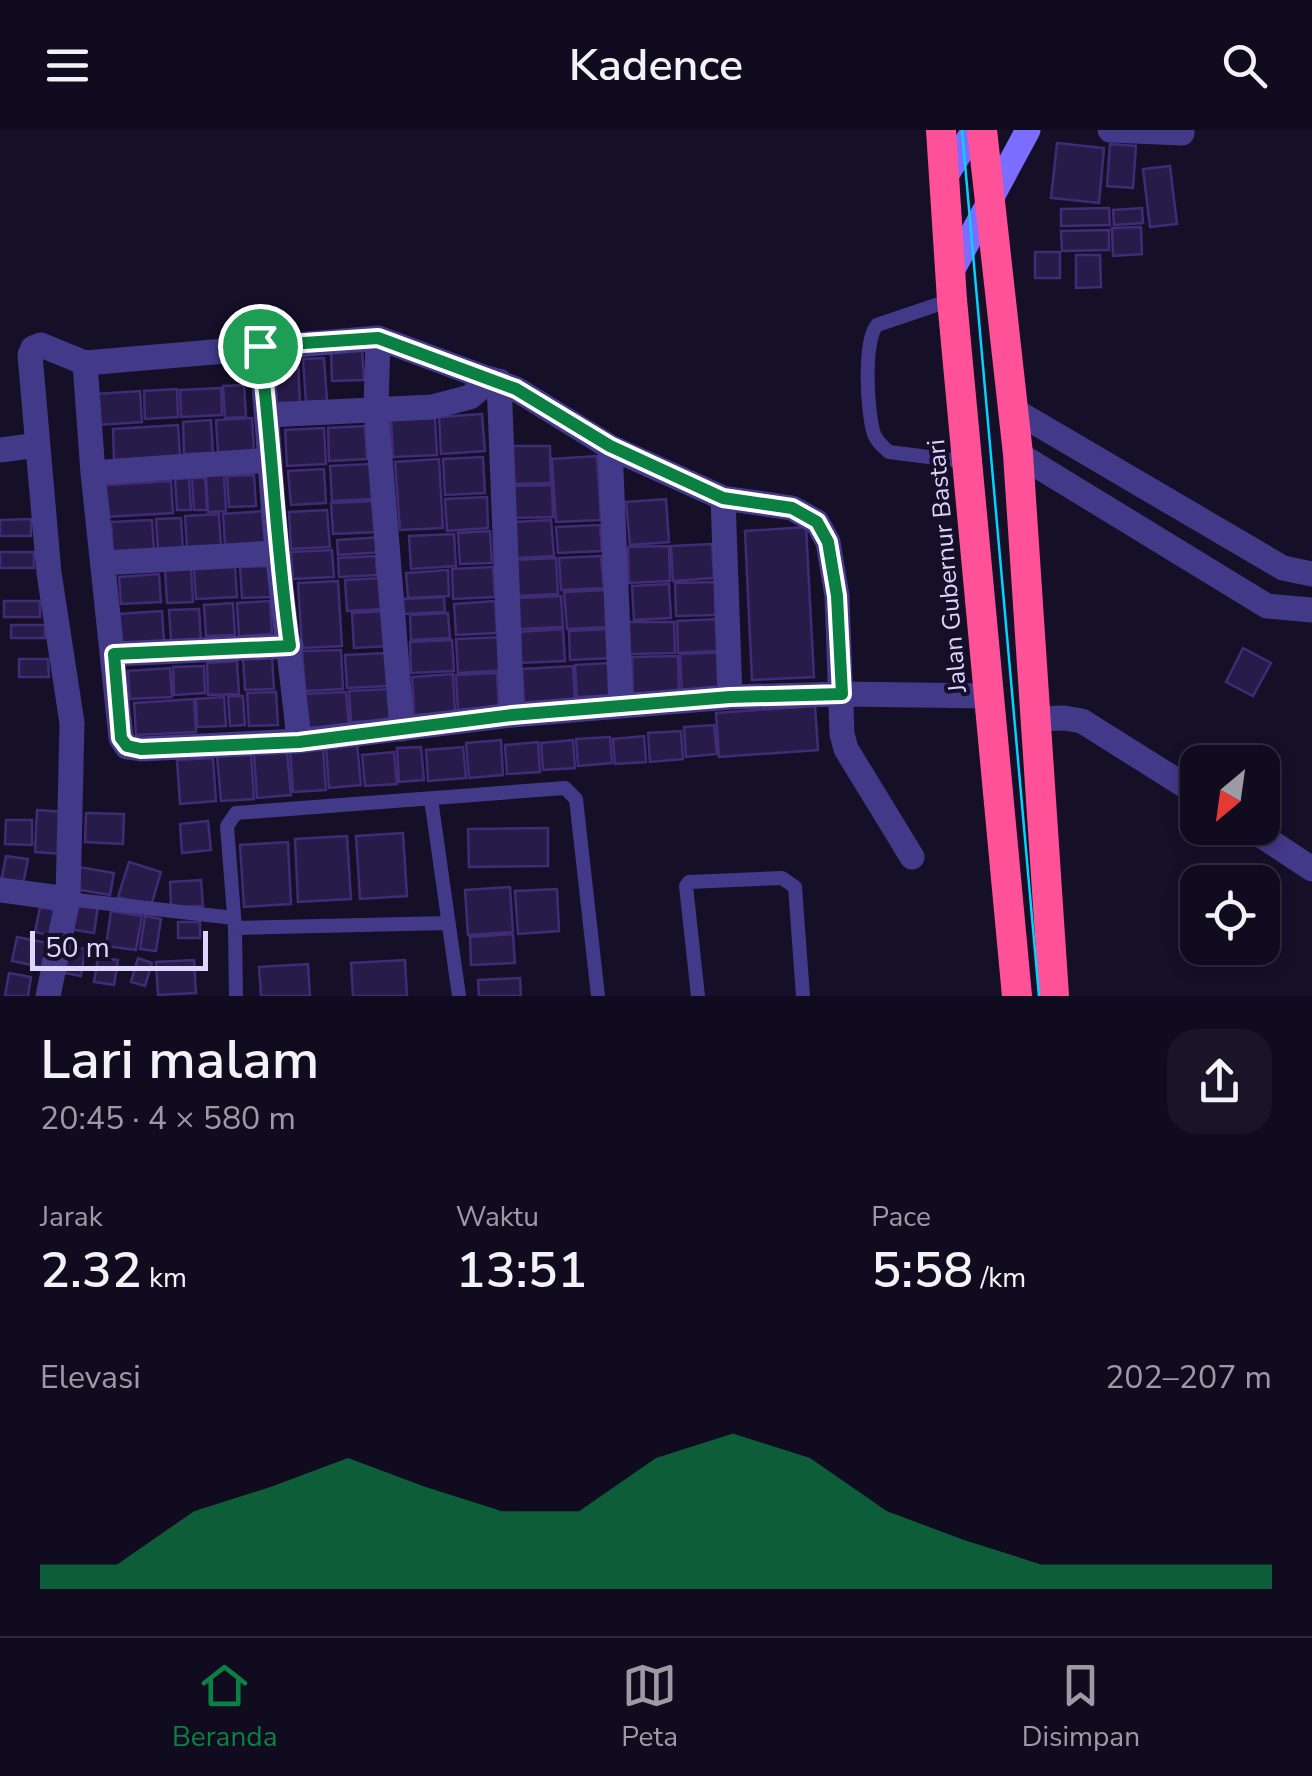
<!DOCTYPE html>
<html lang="id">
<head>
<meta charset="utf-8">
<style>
  :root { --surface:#100b1e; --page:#191427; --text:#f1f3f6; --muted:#9c9ba4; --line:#302b3c; --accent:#0b8043 }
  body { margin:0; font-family:"Nunito Sans",sans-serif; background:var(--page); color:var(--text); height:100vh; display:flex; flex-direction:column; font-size:38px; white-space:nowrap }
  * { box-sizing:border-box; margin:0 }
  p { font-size:32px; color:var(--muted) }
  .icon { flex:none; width:55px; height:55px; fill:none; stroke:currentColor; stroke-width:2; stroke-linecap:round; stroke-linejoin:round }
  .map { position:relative; height:866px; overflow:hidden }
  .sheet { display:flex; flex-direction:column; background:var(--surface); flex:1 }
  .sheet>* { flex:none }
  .needle { width:65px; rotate:209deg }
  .buttons { position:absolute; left:1180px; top:615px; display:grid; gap:20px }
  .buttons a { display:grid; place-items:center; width:100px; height:100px; border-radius:20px; background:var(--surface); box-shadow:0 5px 15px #0003,0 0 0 2px var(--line); font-size:50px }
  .scale { position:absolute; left:30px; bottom:25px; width:178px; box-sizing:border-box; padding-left:10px; border:5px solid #ded6ff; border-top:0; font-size:28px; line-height:35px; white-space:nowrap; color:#ded6ff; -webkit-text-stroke:8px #150f28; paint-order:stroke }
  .pin { position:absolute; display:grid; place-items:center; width:85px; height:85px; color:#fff; margin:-42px; border:5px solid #fff; border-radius:50%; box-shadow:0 2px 10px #0007 }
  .round { display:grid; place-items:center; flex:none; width:105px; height:105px; border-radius:30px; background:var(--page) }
  .summary { display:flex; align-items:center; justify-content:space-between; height:170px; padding:0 40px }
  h1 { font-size:55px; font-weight:600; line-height:75px }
  .metrics { display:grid; grid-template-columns:repeat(3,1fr); gap:15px; height:170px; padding:10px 40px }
  .metrics div { display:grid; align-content:center }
  .metrics b { font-size:50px; font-weight:600 }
  .metrics small { font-size:28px; font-weight:400 }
  .metrics p { font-size:28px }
  .chart { height:280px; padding:20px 40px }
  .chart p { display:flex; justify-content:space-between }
  .chart svg { width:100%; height:180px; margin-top:10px; fill:var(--accent); opacity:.7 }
  header { display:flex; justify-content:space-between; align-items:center; height:130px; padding:0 40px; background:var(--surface); font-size:45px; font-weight:600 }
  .tab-bar { display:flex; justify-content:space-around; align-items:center; height:140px; border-top:2px solid var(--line); background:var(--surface); font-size:28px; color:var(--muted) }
  .tab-bar a { display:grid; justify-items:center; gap:5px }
  .tab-bar .on { color:var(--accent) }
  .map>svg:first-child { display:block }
  .building { fill:#271b49; stroke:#402c76; stroke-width:2.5 }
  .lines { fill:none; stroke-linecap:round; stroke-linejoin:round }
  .lane { stroke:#423988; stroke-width:14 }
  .street { stroke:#423988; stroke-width:25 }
  .secondary { stroke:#7b6dff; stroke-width:25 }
  .highway { stroke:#ff5197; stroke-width:30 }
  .tram { stroke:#02d3ff; stroke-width:2.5 }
  .route-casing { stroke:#fff; stroke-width:20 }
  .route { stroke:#0b8043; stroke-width:12 }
  .labels { text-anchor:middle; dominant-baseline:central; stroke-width:8; stroke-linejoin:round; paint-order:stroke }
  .street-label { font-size:25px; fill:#ded6ff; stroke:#150f28 }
</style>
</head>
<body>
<header><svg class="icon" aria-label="menu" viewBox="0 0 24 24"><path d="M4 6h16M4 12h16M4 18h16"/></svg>Kadence<svg class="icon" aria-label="search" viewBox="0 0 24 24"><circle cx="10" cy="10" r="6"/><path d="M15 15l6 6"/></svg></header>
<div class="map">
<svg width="1312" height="866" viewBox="0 0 1312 866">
  <rect width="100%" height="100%" fill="#150f28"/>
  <path class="building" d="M1057 13 1104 18 1099 73 1051 68Z
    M1110 14 1136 16 1133 58 1107 56Z
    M1170 36 1177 94 1150 97 1143 39Z
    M1109 78 1110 95 1061 96V79Z
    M1142 78 1143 93 1114 95 1113 80Z
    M1141 97 1142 124 1113 126 1112 98Z
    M1109 100V120L1062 121 1061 101Z
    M1035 122H1060V148H1035Z
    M1076 125H1100L1101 157 1076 158Z
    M362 219 364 250 332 251 331 221Z
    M324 228 327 271 306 272 303 229Z
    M298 232 300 273 277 274 274 233Z
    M244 255 246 287 225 288 223 256Z
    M221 258 222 285 181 287 180 260Z
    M177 259 178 287 145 289 144 261Z
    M140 261 142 292 97 295 96 264Z
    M482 284 485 321 441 324 439 287Z
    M252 288 254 321 218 323 216 290Z
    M435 288 437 325 393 327 391 290Z
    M211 290 213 323 184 324 183 292Z
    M178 295 180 326 114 330 113 299Z
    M365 296 367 329 329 331 328 298Z
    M324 298 326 334 287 336 285 300Z
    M510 316H550L551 353 511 354Z
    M597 326 601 390 556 392 552 329Z
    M483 327 485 363 445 365 443 329Z
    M439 329 443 398 400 400 395 332Z
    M371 334 373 369 332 371 330 336Z
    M324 339 326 373 291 375 288 341Z
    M224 345 226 381 208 382 206 346Z
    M254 345 256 376 229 377 227 346Z
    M189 348 191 380H177L175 349Z
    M192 348H205L207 380H194Z
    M171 351 173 383 106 387 104 355Z
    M552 355 553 387 513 388 511 356Z
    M487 367 488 398 447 401 445 369Z
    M666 369 669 412 630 415 626 372Z
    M376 371 378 402 333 404 331 373Z
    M327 380 330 417 291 419 289 382Z
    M265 381 267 412 225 415 223 384Z
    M219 384 221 417 187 418 185 386Z
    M181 388 183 422 158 423 156 389Z
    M31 389V406H0V390Z
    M152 390 154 420 113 422 111 392Z
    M551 390 554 426 516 428 514 392Z
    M600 395 602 421 558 423 556 397Z
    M806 397 814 547 752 550 745 401Z
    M490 401 492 433 460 434 458 403Z
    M454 404 456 436 411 439 409 406Z
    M383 407 384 422 338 425 337 410Z
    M712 414 714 448 673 451 671 416Z
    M669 416 670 451 629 453 628 417Z
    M332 420 334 447 293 449 291 422Z
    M0 422H34V438H0Z
    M376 426 377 445 339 447 338 428Z
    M601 426 604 458 561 460 559 428Z
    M556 428 558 464 517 466 514 430Z
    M270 436 272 467 242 468 240 437Z
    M235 437 237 467 196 469 194 439Z
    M493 437 495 467 453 469 452 439Z
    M191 439 193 472 167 473 165 440Z
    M448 440 449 466 408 468 406 443Z
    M159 444 161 472 121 474 119 447Z
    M382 448 384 479 347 481 345 450Z
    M338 451 342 516 302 518 298 453Z
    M715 452 716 485 676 486 675 453Z
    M669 454 671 488 634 490 632 456Z
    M607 460 609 497 567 499 564 462Z
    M561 466 563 497 519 499 517 468Z
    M444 467 445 482 403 484 401 469Z
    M4 471H40V487H4Z
    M270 471 272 504 239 506 237 473Z
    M495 471 497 503 456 505 454 474Z
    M233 473 235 505 206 506 204 475Z
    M199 479 201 510 171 511 169 480Z
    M162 481 164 512 120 514 118 484Z
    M387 481 388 516 354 518 352 483Z
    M448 483 450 508 411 510 410 485Z
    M718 489 719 521 678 523 677 491Z
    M627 492H674L675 523 628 524Z
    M11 495H45V508H11Z
    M563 499 565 531 519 533 518 502Z
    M611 499 613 528 570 530 569 501Z
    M505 507 506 540 458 543 456 509Z
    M452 510 454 541 411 543 410 512Z
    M1243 518 1271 533 1253 566 1226 552Z
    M341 520 343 559 305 561 302 521Z
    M726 522 729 561 682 564 680 524Z
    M386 523 388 556 347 558 345 525Z
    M272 526 274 559 245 560 243 528Z
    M678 526 679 563 633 564 632 527Z
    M19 529H48L49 547H19Z
    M237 531 239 564 208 565 207 533Z
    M611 533 613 565 577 567 575 535Z
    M204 536 205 563 174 565 173 537Z
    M573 536 575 572 524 575 522 539Z
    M170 538 172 567 130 569 128 541Z
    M497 543 499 578 458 581 456 545Z
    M453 544 455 583 414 585 412 547Z
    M391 559 392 590 351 592 349 561Z
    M276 562 278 595 249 596 247 563Z
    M346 562 349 596 304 598 302 564Z
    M228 566H243L245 595 230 596Z
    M224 567 226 596 197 597 196 569Z
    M194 569 196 602 136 605 134 573Z
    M815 576 818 620 719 627 716 583Z
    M714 595 717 624 686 627 684 597Z
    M681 601 683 629 650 632 648 603Z
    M644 606 646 632 615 634 613 609Z
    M610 607 612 633 578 636 576 609Z
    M501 610 503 645 469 648 466 613Z
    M573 610 575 638 543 640 541 613Z
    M538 612 540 642 507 644 505 615Z
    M357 614 361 655 329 658 326 616Z
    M421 617 424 650 399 652 397 618Z
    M463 617 466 648 428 651 426 620Z
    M323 618 326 660 293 662 290 620Z
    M287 622 291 665 257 668 254 624Z
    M394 622 397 654 365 656 362 625Z
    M251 624 254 669 221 671 217 626Z
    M213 628 216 671 180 674 177 630Z
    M37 680 65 682 63 724 35 722Z
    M86 683 124 684 123 714 85 712Z
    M6 690H32V715L5 714Z
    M208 691 211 720 182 723 180 694Z
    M548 698V736L469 737 468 699Z
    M403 703 407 766 360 769 356 706Z
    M347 706 351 769 298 772 295 709Z
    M288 712 291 774 244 777 240 715Z
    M6 726 28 729 23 755 1 752Z
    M129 732 161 742 151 776 118 767Z
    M79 737 114 743 110 765 75 759Z
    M201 750 203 776 171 777 170 752Z
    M510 757 513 802 468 805 465 760Z
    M557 759 559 801 518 804 515 761Z
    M72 771 98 776 94 803 68 799Z
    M40 777 62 781 57 807 35 802Z
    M111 781 142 786 136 820 106 816Z
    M145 786 161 789 156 821 140 819Z
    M178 792H200V808H178Z
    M513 804 515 833 471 835 470 807Z
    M17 807 47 813 42 837 12 831Z
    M64 816 85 819 81 846 60 842Z
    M98 827 118 830 114 855 94 852Z
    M138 828 152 833 145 856 131 852Z
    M194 830 196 863 158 865 156 832Z
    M405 830 407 866H353L351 833Z
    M308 834 310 866H261L259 837Z
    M9 843 31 847 28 866H5Z
    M520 848 521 866H479L478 850Z"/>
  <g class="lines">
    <path class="lane" d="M951 170 877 195C863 211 867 283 874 304 877 312 883 317 889 322L968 332
      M431 669 459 866
      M68 769 234 788
      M235 798 448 793
      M236 866 235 798 227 696 236 683 565 658 576 669 598 866
      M698 866 686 756 689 752 782 748 795 757 803 866"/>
    <path class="street" d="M1110 0 1182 3
      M378 208 376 278 402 599
      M260 217C268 284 270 351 277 418 283 483 293 547 299 611
      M499 251 512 585
      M1012 279 1283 438 1312 444
      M268 285 432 277 470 267 491 249
      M610 317 621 576
      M0 320 38 315
      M1018 324 1267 476 1312 480
      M93 343 270 330
      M723 368 730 567
      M103 433 277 423
      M114 524 291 516
      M1036 589 1064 588 1082 591 1198 664
      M1250 698 1312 739
      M912 727 846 619 842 604 837 466 828 412 817 392 792 378 723 368 610 317 516 259 378 208 85 233 93 343 121 608 127 617 141 619 299 611 512 585 730 567 842 564 989 566
      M0 760 68 769
      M48 866 68 769 72 593 49 443 30 225 33 218 41 215 85 233"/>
    <path class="secondary" d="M946 46 974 0
      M952 141 1028 0"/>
    <path class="highway" d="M941 0 952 170 1017 866
      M982 0 1018 324 1054 866"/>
    <path class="tram" d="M962 0 1039 866"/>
  </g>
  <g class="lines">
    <g class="route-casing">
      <path id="route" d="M378 208 516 259 610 316 723 368 792 378 817 392 828 412 837 466 842 564 730 567 512 585 299 612 141 619 127 616 121 608 114 524 290 516C276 416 272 316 260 216Z"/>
    </g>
    <use href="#route" class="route"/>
  </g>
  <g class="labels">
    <g class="street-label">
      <text transform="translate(947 436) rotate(-95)">Jalan Gubernur Bastari</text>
    </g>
  </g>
</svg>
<div class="buttons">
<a><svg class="needle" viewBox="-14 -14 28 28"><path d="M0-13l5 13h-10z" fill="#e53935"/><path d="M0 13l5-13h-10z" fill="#9c9ba4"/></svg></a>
<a><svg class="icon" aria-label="locate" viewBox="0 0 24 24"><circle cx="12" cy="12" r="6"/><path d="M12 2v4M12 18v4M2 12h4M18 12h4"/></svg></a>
</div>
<div class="scale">50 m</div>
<div class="pin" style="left:260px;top:216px;background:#1e9e55"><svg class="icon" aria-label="arrive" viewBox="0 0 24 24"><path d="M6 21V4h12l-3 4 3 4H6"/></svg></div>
</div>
<section class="sheet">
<div class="summary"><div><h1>Lari malam</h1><p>20:45 · 4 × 580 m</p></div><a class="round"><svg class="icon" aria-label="share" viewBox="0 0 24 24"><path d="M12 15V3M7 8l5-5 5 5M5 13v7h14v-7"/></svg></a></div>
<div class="metrics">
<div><p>Jarak</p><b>2.32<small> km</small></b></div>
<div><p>Waktu</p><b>13:51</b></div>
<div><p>Pace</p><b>5:58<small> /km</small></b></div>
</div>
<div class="chart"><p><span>Elevasi</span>202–207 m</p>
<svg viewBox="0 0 160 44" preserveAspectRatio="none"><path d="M0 44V38L10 38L20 25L30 19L40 12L50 19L60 25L70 25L80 12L90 6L100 12L110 25L120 32L130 38L140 38L150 38L160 38V44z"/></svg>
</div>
</section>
<nav class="tab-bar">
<a class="on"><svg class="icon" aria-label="home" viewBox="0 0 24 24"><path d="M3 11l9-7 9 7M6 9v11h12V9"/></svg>Beranda</a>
<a><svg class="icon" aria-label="map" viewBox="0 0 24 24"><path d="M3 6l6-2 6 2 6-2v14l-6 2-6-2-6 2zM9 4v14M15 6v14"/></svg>Peta</a>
<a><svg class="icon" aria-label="saved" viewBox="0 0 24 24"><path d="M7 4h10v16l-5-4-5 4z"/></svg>Disimpan</a>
</nav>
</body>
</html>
